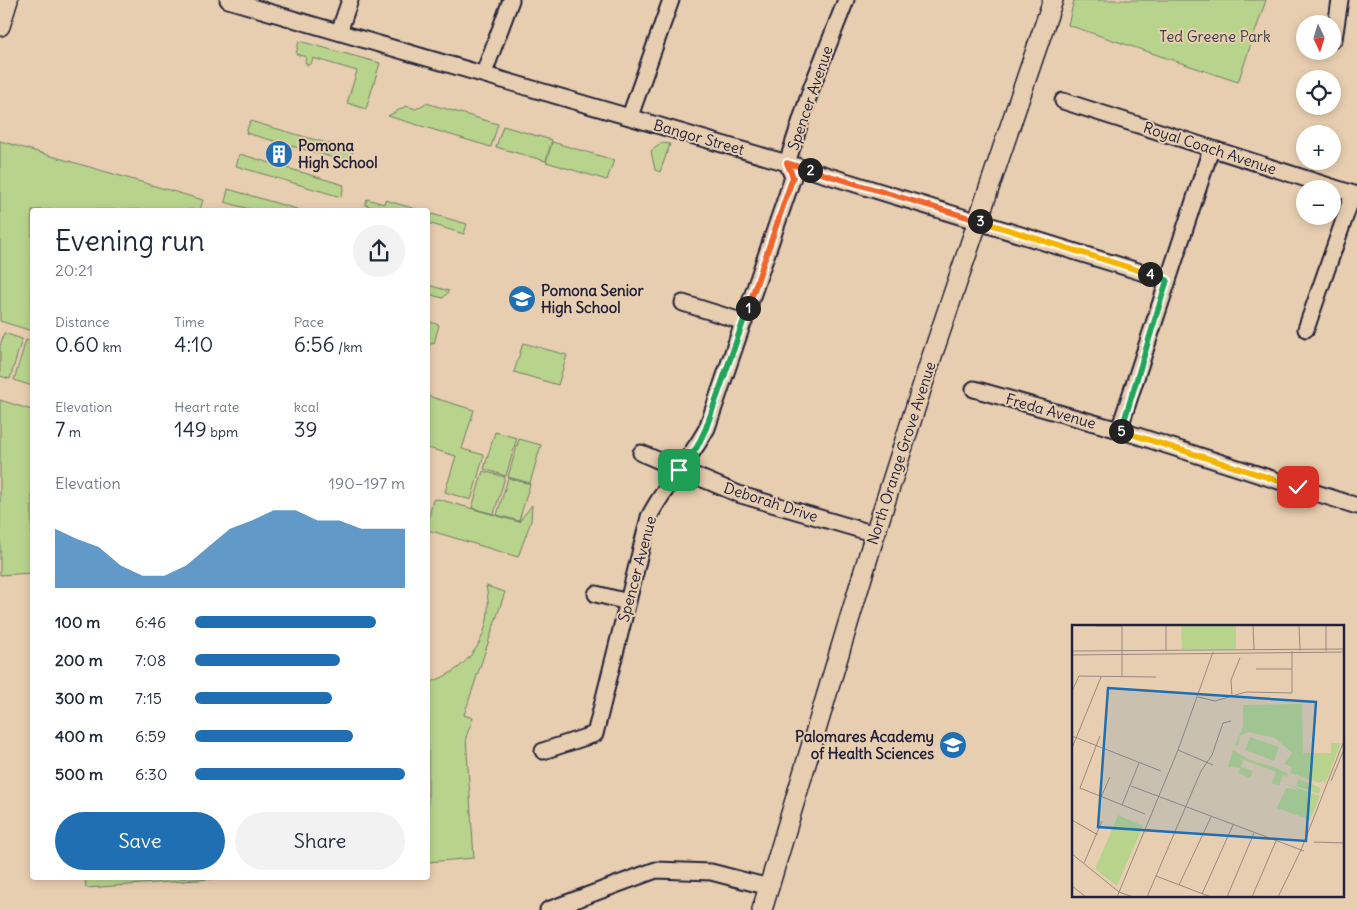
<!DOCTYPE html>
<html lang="en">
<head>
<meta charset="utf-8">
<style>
  :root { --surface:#fff; --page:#f2f2f3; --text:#1f2937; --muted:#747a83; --accent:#1f6fb2 }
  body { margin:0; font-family:Delius,sans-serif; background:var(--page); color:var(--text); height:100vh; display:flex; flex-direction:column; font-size:19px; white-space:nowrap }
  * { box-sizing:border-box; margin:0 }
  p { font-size:16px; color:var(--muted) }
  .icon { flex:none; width:28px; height:28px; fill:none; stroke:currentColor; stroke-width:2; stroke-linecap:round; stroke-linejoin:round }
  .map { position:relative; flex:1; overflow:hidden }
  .drawer { position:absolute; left:30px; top:208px; width:400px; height:672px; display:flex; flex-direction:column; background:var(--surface); border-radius:5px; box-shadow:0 2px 8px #0003 }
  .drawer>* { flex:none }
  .needle { width:32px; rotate:176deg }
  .tools { position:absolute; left:1296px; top:15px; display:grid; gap:10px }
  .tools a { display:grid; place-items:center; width:45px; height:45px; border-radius:50%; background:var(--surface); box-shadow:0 2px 8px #0003; font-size:25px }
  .pin { position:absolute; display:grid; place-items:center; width:42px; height:42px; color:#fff; margin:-21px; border-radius:10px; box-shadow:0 2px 8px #0006 }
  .km { position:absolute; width:25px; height:25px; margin:-12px; border-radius:50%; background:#222; color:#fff; font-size:14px; line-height:25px; text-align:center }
  .round { display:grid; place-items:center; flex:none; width:52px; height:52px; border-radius:26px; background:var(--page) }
  .head { display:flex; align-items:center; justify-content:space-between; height:85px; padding:0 25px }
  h1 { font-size:28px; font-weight:600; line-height:38px }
  .stats { display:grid; grid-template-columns:repeat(3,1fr); gap:8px; height:85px; padding:5px 25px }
  .stats div { display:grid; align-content:center }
  .stats b { font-size:21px; font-weight:600 }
  .stats small { font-size:14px; font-weight:400 }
  .stats p { font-size:14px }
  .chart { height:140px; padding:10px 25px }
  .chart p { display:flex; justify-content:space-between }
  .chart svg { width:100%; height:90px; margin-top:5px; fill:var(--accent); opacity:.7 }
  .action { display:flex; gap:10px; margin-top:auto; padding:10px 25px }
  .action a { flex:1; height:58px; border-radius:30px; background:var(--accent); color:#fff; font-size:20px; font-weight:600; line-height:58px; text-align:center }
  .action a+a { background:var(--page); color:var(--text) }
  ul { padding:0 25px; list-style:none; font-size:16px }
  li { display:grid; grid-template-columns:80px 60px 1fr; align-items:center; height:38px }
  li i { height:12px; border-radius:6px; background:var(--accent) }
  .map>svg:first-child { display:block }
  .green { fill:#b8d48c; stroke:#6d7b64 }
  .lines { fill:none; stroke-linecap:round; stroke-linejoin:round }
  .minor-casing { stroke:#22223b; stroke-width:19 }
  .major-casing { stroke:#22223b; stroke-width:22 }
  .minor { stroke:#e8ceb0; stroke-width:15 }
  .major { stroke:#e8ceb0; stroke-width:19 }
  .split-1-casing { stroke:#fff; stroke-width:10 }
  .split-2-casing { stroke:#fff; stroke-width:10 }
  .split-3-casing { stroke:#fff; stroke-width:10 }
  .split-4-casing { stroke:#fff; stroke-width:10 }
  .split-5-casing { stroke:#fff; stroke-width:10 }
  .split-6-casing { stroke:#fff; stroke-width:10 }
  .split-1 { stroke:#22a559; stroke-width:6 }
  .split-2 { stroke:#f0652b; stroke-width:6 }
  .split-3 { stroke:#f0652b; stroke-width:6 }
  .split-4 { stroke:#f5b400; stroke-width:6 }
  .split-5 { stroke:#22a559; stroke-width:6 }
  .split-6 { stroke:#f5b400; stroke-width:6 }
  .labels { text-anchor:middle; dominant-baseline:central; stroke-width:4; stroke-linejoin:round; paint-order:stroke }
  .park-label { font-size:15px; fill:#383d47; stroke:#e8ceb0 }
  .street-label { font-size:15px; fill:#22223b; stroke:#e8ceb0 }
  .poi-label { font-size:15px; font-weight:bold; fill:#22223b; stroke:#e8ceb0; text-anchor:start }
  .inset-road { fill:none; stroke:#998981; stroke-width:1 }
  .view { fill:#1f6fb2; fill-opacity:0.15; stroke:#1f6fb2; stroke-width:2.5 }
  .inset-edge { fill:none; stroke:#22223b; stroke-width:2.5 }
</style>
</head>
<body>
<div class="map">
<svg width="1357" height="910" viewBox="0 0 1357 910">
  <rect width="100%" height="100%" fill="#e8ceb0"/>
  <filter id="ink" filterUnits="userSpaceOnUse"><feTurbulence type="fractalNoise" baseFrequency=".02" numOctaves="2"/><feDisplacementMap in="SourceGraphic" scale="10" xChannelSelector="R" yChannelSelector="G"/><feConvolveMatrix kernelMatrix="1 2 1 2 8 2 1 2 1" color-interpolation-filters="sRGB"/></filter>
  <g filter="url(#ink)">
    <path class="green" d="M1074 0H1266L1238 82 1068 25Z
      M299 41 380 63 366 109 347 103 357 71 313 58 311 64 307 65 305 62 306 57 296 54Z
      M426 103 498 124 491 147 388 116 406 106 416 109Z
      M250 121 354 151 345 161 246 133Z
      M503 126 552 140 546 161 496 147Z
      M0 141 203 200 200 210H32V331L0 321Z
      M552 142 614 160 607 180 546 162Z
      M662 143 670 144 660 172 655 170 651 151Z
      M240 154 344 185 341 197 236 166Z
      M228 189 300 210H252L225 202Z
      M367 199 384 204 385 200 419 210H384L365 205Z
      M428 213 467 224 464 234 428 223Z
      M428 285 449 291 443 298 428 294Z
      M428 321 439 325 434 343 428 345Z
      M4 333 22 339 10 379 0 376V346Z
      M26 340 32 342V386L14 380Z
      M523 343 567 355 558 385 514 372Z
      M428 396 474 410 462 449 484 455 471 500 445 492 456 456 428 448Z
      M0 400 32 410V573L0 575Z
      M495 432 517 438 506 476 484 469Z
      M519 439 541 445 530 483 508 477Z
      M483 471 505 477 494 514 472 508Z
      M508 478 530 484 519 521 497 515Z
      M438 499 519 522 532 505 531 521 518 557 428 530V521L433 500Z
      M486 586 505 592 464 715 473 718 466 737 474 858 428 862V683C471 670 496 632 486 586Z
      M85 878H225L86 888Z"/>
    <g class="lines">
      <g class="minor-casing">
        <path id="minor" d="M228 0 787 163 1167 280
          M339 32 350 0
          M1334 39 1340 0
          M484 73 511 0
          M1063 101 1357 195
          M630 116 671 0
          M683 303 744 322
          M1306 329 1353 194
          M974 389 1119 430 1357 506
          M1119 430 1211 149
          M641 453 741 495 875 534
          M596 594 628 602
          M543 751 595 734 649 517C665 485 690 460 707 428L793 177 787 163 811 89 846 0
          M548 910 656 870 711 872 769 887"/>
      </g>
      <g class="major-casing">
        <path id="major" d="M0 26 8 0
          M762 910 875 534 930 362 1053 0"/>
      </g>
      <use href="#minor" class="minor"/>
      <use href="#major" class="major"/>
    </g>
  </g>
  <g class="lines" filter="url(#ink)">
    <g class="split-1-casing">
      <path id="split-1" d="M679 470 697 447 706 428 748 308"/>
    </g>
    <g class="split-2-casing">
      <path id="split-2" d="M748 308 793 177 787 163 810 170"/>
    </g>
    <g class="split-3-casing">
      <path id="split-3" d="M810 170 980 221"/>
    </g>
    <g class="split-4-casing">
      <path id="split-4" d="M980 221 1150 274"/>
    </g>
    <g class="split-5-casing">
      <path id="split-5" d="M1121 431 1167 280 1150 274"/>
    </g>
    <g class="split-6-casing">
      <path id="split-6" d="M1121 431 1298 487"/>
    </g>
    <use href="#split-1" class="split-1"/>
    <use href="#split-2" class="split-2"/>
    <use href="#split-3" class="split-3"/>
    <use href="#split-4" class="split-4"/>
    <use href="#split-5" class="split-5"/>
    <use href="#split-6" class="split-6"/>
  </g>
  <defs>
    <g id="building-disc" transform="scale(1.4375)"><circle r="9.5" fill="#1f6fb2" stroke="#e8ceb0"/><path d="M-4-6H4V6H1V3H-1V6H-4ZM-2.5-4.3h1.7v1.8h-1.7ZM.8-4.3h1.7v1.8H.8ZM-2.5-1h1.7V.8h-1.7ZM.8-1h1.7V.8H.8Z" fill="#fff"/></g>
    <g id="school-disc" transform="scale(1.4375)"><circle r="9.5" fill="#1f6fb2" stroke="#e8ceb0"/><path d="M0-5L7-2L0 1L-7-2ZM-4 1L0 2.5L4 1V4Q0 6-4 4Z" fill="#fff"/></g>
  </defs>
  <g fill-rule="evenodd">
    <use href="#building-disc" x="279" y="154"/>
    <use href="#school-disc" x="522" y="299"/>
    <use href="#school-disc" x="953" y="745"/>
  </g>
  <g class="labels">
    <g class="park-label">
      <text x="1215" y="36">Ted Greene Park</text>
    </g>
    <g class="street-label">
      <text transform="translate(810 98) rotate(-71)">Spencer Avenue</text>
      <text transform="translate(699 137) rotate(16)">Bangor Street</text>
      <text transform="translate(1210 148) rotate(18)">Royal Coach Avenue</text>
      <text transform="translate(1051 411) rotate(16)">Freda Avenue</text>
      <text transform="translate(901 453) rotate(-72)">North Orange Grove Avenue</text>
      <text transform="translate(771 502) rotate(18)">Deborah Drive</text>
      <text transform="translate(637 569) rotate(-75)">Spencer Avenue</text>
    </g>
    <g class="poi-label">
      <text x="298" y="145">Pomona<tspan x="298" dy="17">High School</tspan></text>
      <text x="541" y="290">Pomona Senior<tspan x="541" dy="17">High School</tspan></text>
      <text x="934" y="736" text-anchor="end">Palomares Academy<tspan x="934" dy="17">of Health Sciences</tspan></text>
    </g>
  </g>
  <g transform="translate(1072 625)">
    <rect width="272" height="272" fill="#e8ceb0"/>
    <path d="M109 0H164V24H110ZM230 79 231 128H259V118H269L253 159 251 155 248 158 218 148 220 142 212 139 220 128 203 113 176 107 168 111 166 121 163 120 171 102V80ZM178 112 207 122 202 136 173 125ZM161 125 178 135 202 142 216 149 215 152 211 150 207 161 200 158 204 147 167 133 171 136 169 142 181 146 178 153 166 148 168 143 156 142ZM226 154 249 163 247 169 224 161ZM214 159 248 171 238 195 205 183 214 163 227 165ZM46 190 71 201 45 261 23 244Z" fill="#b8d48c"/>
    <path class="inset-road" d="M50 0V52M94 0V26M181 0 182 25M227 0 228 26M24 1H50M0 26 273 24M254 26V0M0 30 273 27M184 44H220M0 66 7 51 84 52M160 71 159 55 168 33M126 72 143 76 174 67 220 68V26M0 111 89 146M28 111 8 163 73 189M0 123 29 52M106 125 141 140M259 156 273 122M59 161 232 226M29 172 38 152M50 180 67 138M0 195 26 210M242 217 273 218M0 229 47 267 61 272M12 238 30 196M84 251 139 272M107 260 139 192M0 261 14 272M130 269 161 200M45 272 106 125 141 27M75 272 129 146 140 130 151 98 159 96M155 272 182 208M180 272 204 216M206 272 229 225 273 113"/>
    <path class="view" d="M36 63 244 77 234 216 26 202Z"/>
    <rect width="272" height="272" class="inset-edge"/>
  </g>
</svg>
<div class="tools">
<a><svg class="needle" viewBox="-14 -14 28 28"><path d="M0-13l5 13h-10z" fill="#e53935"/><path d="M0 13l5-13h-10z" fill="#747a83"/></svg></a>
<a><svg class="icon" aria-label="locate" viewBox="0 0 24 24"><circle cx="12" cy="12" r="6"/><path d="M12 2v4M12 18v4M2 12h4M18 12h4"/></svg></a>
<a>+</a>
<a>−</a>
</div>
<div class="pin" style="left:679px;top:470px;background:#1e9e55"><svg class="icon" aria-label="arrive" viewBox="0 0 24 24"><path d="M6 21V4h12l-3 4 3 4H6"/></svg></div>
<div class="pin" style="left:1298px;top:487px;background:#d93025"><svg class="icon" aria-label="check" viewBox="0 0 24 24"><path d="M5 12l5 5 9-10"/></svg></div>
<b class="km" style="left:748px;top:308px">1</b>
<b class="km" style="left:810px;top:170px">2</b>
<b class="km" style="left:980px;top:221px">3</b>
<b class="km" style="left:1150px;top:274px">4</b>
<b class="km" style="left:1121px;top:431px">5</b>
<section class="drawer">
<div class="head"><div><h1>Evening run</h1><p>20:21</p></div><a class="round"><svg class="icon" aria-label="share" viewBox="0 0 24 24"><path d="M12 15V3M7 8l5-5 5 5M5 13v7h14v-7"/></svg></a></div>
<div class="stats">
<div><p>Distance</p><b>0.60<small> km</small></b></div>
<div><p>Time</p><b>4:10</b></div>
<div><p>Pace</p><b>6:56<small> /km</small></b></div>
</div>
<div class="stats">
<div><p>Elevation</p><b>7<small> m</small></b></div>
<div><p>Heart rate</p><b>149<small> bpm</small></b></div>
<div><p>kcal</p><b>39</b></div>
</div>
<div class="chart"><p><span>Elevation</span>190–197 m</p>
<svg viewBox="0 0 160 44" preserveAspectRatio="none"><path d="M0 44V15L10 20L20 24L30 33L40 38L50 38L60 33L70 24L80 15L90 11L100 6L110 6L120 11L130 11L140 15L150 15L160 15V44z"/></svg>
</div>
<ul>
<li><b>100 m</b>6:46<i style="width:86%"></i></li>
<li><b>200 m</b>7:08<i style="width:69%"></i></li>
<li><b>300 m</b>7:15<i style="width:65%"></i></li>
<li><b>400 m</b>6:59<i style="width:75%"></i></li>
<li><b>500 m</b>6:30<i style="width:100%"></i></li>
</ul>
<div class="action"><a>Save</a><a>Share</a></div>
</section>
</div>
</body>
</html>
